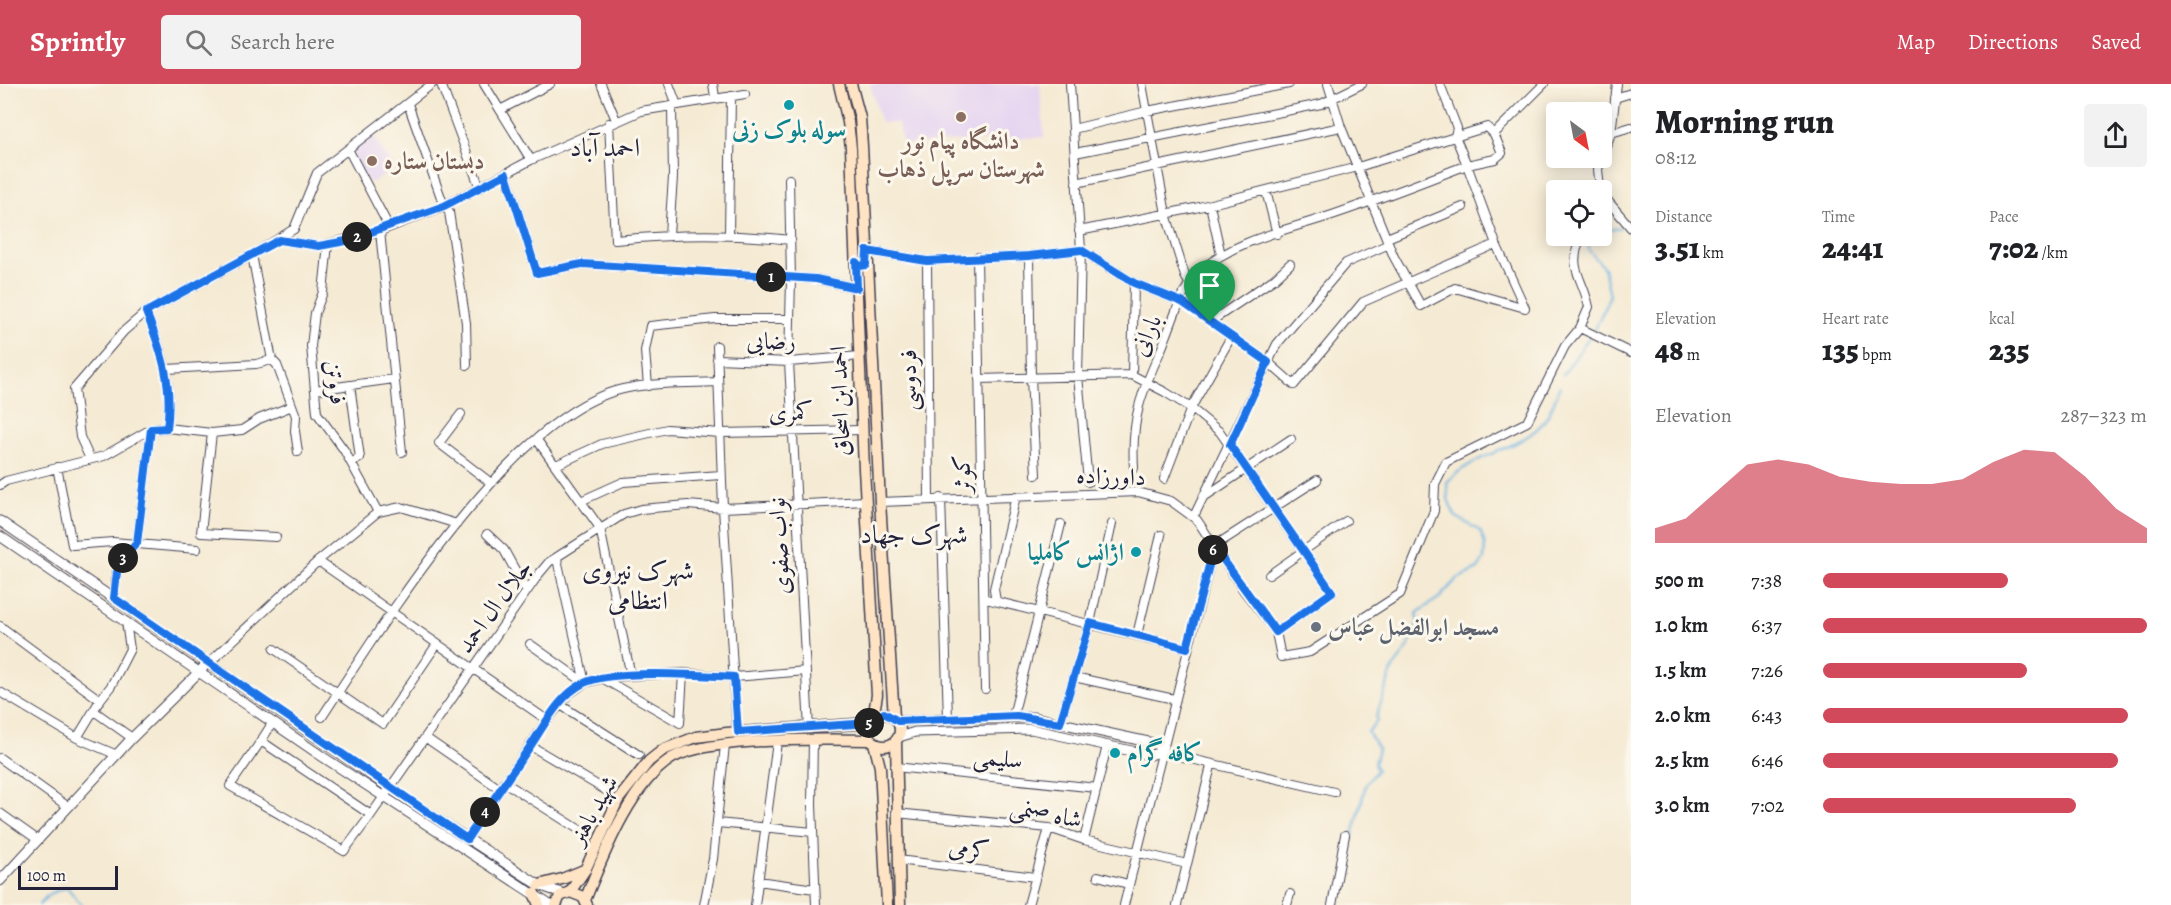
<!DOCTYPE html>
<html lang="en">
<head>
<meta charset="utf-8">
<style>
  :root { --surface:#fff; --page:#f2f2f2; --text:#202124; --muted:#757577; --accent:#d1495b }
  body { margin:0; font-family:Alegreya,Amiri,serif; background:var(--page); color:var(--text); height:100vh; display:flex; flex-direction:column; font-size:22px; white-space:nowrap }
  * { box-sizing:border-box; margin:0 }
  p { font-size:20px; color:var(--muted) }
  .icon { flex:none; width:33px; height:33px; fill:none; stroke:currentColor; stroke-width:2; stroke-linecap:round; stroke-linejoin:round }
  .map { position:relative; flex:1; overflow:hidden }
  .side { display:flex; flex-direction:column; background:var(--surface); width:540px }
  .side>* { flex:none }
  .needle { width:39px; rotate:148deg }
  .controls { position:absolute; left:1546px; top:18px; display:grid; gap:12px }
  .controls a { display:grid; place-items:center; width:66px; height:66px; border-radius:6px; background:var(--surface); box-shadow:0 3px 15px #0003; font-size:30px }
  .scale { position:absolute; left:18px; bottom:15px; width:100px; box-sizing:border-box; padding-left:6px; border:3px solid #22223b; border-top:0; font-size:16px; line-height:21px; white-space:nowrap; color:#22223b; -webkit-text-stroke:4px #fbf7ec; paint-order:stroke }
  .pin { position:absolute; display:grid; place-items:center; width:51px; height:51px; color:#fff; margin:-62px -26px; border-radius:50% 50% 50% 0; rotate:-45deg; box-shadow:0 0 6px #0007 }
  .pin .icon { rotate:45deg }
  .km { position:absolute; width:30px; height:30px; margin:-15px; border-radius:50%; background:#222; color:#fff; font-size:16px; line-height:30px; text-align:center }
  .round { display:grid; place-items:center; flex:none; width:63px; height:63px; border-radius:6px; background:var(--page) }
  .headline { display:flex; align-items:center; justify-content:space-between; height:102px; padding:0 24px }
  h1 { font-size:33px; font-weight:800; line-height:45px }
  .stats { display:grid; grid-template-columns:repeat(3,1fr); gap:9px; height:102px; padding:6px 24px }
  .stats div { display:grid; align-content:center }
  .stats b { font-size:30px; font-weight:800 }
  .stats small { font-size:16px; font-weight:400 }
  .stats p { font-size:16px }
  .chart { height:168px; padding:12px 24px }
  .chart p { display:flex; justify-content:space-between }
  .chart svg { width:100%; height:108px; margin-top:6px; fill:var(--accent); opacity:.7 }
  ul { padding:0 24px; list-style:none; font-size:20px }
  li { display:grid; grid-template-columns:96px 72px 1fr; align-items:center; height:45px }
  li i { height:15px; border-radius:8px; background:var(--accent) }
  header { display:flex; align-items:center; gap:36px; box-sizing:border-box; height:84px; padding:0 30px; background:var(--accent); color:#fff }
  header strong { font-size:28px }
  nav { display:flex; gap:33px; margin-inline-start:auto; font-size:21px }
  .search { width:420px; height:54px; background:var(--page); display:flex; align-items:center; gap:15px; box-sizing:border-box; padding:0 21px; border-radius:6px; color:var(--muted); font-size:22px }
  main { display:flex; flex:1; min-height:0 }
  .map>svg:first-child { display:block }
  .built { fill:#e5d3f1 }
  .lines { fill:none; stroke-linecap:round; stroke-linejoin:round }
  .stream { stroke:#6bb3e3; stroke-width:2 }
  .minor-casing { stroke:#424052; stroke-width:10 }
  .tertiary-casing { stroke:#424052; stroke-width:11 }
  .secondary-casing { stroke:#424052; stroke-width:13 }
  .minor { stroke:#fff; stroke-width:8 }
  .tertiary { stroke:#fff; stroke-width:9 }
  .secondary { stroke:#fee4c5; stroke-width:10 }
  .route-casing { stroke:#fff; stroke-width:12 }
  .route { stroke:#1a73e8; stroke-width:8 }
  .culture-dot { fill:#0f9aa8; stroke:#fbf7ec; stroke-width:2 }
  .education-dot { fill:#8d6e63; stroke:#fbf7ec; stroke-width:2 }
  .worship-dot { fill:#6b7280; stroke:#fbf7ec; stroke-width:2 }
  .labels { text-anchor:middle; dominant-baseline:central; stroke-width:6; stroke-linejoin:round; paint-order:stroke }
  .culture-label { font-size:24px; font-weight:bold; fill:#0d838f; stroke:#fbf7ec }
  .education-label { font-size:24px; font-weight:bold; fill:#785e54; stroke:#fbf7ec }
  .street-label { font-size:24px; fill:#22223b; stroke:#fbf7ec }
  .worship-label { font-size:24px; font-weight:bold; fill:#5b616d; stroke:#fbf7ec; text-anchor:start }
  .neighbourhood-label { font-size:26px; fill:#22223b; stroke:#fbf7ec }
</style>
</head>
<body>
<header>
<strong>Sprintly</strong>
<div class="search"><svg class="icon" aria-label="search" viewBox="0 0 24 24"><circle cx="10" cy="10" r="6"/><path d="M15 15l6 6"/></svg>Search here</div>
<nav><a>Map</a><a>Directions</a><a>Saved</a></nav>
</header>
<main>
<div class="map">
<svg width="1631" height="821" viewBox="0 0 1631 821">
  <rect width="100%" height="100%" fill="#fbf7ec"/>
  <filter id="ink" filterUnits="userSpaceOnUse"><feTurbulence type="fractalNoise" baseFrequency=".0167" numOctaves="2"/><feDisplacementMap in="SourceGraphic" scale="12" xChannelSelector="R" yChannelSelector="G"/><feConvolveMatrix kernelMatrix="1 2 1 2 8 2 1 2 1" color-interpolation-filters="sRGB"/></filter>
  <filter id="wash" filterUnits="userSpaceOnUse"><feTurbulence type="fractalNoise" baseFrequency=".008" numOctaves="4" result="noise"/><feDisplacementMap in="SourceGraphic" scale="24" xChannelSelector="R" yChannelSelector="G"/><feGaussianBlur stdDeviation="1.35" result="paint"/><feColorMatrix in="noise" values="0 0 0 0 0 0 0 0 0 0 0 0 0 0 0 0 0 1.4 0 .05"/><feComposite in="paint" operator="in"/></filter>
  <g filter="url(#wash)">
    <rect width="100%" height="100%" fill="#f5ead3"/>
    <path class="built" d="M870 0H1040L1044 53 903 60 898 39H881Z
      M374 52 394 86 370 99 350 68Z"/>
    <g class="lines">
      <path class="stream" d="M1602 146 1620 144
        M1593 152 1588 165 1604 184 1610 211 1594 248
        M1563 291 1590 252
        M39 821 49 810 67 803 81 821
        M1337 821 1346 794 1351 787 1349 766 1358 732 1366 700 1377 686 1374 680 1378 665 1368 648 1377 637 1376 633 1393 584 1408 564 1418 537 1417 529 1439 514 1457 495 1478 485 1484 475 1485 459 1480 447 1455 432 1448 415 1447 398C1474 369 1516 368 1542 340 1551 330 1555 314 1560 302"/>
    </g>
  </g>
  <g filter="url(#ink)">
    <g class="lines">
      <g class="minor-casing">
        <path id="minor" d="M441 0 480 104
          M484 0 531 76
          M601 0 616 36
          M669 0 677 21
          M713 0 715 13
          M1070 0 1081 166 1078 292 1088 398
          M1142 0 1166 130 1185 192 1189 199
          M1328 0 1341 43 1394 173 1421 222 1455 204 1525 224 1496 160
          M1440 0 1457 44 1455 52 1467 81 1495 75 1502 69 1494 50 1544 0
          M1615 14 1631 9
          M408 20 444 122 449 128 466 239 467 281
          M500 26 550 0
          M609 39 615 156C675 150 731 149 791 156
          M1073 45 1147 27 1289 0
          M1611 49 1631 43
          M348 65 389 143
          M1075 69 1321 20 1362 0
          M506 89 537 189 582 180 816 195 857 204
          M789 95 791 195 789 278 809 645
          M1076 99 1341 43
          M1600 106 1598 85 1611 49 1617 0
          M1266 107 1277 150
          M1602 110 1631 144
          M1210 121 1221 171
          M380 147 402 368
          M1079 147 1195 124 1358 83 1487 43 1494 50
          M729 150 731 12
          M669 151 673 93 672 23
          M1387 154 1463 123
          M279 156 319 162 380 147 444 122 531 76 641 27 745 10
          M328 160 323 208 315 229 311 262 317 329 344 366 378 428
          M867 167 927 177 1029 172 1081 166 1134 199 1182 218 1268 278 1294 301 1363 218 1496 160 1467 81C1423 98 1379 115 1335 130 1289 146 1234 155 1198 189 1181 205 1171 243 1161 266 1141 309 1131 335 1134 384
          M252 171 272 276 277 281 296 332 295 347 298 368
          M1029 172 1031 294 1036 391
          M977 173 985 605
          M927 177 929 415
          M146 228C163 270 173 298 167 344
          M1210 238 1274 195 1290 180
          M1580 244 1631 269
          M717 262 723 424 737 648
          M717 275 789 278 860 272
          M167 285 256 280 272 276
          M1132 291 1134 199
          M979 295 1132 291 1165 308 1191 324 1220 348 1332 508 1276 548
          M350 301 360 374 351 379
          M648 302 645 267 650 242 715 235H790
          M315 306 394 295
          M461 330 439 359 491 399
          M212 349 201 449 276 453
          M537 356 600 444 631 592
          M90 375 80 353 74 305 124 247 146 228 252 171 294 145 317 89 432 0
          M556 381 602 360 667 345 720 349 863 346
          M57 383 72 461 113 458 197 465
          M1164 395 1191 324 1231 253
          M0 401 6 397 104 372 151 345 167 344 212 349 242 346 259 335 292 322
          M1207 411 1291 355
          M941 414 948 635
          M583 416 623 398 721 391
          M880 418 1138 408 1171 417 1197 436 1244 507 1276 548 1281 573 1310 568 1400 510 1434 427 1435 400 1446 378 1527 338 1565 262 1580 244 1589 223C1582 190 1567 187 1581 152
          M1196 428 1277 260 1346 179 1389 160
          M487 450 504 466 526 506
          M1219 459 1317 396
          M557 475 585 599
          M318 477 547 636
          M1269 491 1346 437
          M114 514 117 488 123 474 137 459 151 345
          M986 515 1187 564
          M996 517 994 505 1016 412
          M0 542 100 616 111 602 130 565 126 538
          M1137 551 1161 451
          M530 560 585 599
          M274 565 383 640 437 560
          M209 579 318 477 378 428 401 423 457 440
          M1074 593 1174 615
          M602 594 680 639 683 589
          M0 608 77 654 117 671
          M559 620 639 671
          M94 627 132 654
          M1013 632 1061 440
          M322 633C383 540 512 330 623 305 653 298 687 300 718 298
          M273 638 261 657 371 731 539 490 549 478 624 430 641 425 688 421 723 424 866 417
          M1060 639 1090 539 1112 440
          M77 654 100 616
          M426 654 500 705
          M813 655 812 721 816 821
          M261 657 230 702 344 767 371 731
          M531 662 607 707
          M1161 668 1334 708
          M0 674 67 722
          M895 683 1097 704
          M504 698 583 748
          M0 729 38 756
          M896 729 1049 744 1084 756 1187 780
          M717 739 813 748
          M467 755 547 636 569 610 585 599 608 593 683 589 734 593 806 587
          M1084 756 1107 662
          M898 776 1035 793
          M1098 792 1128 800
          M758 797 815 805
          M704 821 713 775 725 661
          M755 821 777 658
          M1028 821 1049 744
          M1124 821 1214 463
          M1177 821 1211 682
          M1287 821 1290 810
          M1332 821 1345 751"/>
      </g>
      <g class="tertiary-casing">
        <path id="tertiary" d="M0 437 399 710 539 801 564 810
          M0 452 323 673 550 821
          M898 637 1033 633 1153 659 1159 662 1161 668 1150 671 1031 645 915 648 899 653
          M0 797 132 654 203 584"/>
      </g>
      <g class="secondary-casing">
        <path id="secondary" d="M839 0 848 38 851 64 864 385 877 611 873 634
          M851 0 860 34 862 62 880 418 894 633
          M868 646a16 16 0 1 1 32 0a16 16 0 1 1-32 0Z
          M896 658 900 821
          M874 659 880 683 887 821
          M539 801 562 795 584 786
          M570 808 585 786 618 716 649 677 663 666 696 653 727 649 870 639
          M534 809 539 821
          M585 816C603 772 630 700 672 674 708 653 827 655 871 656
          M556 821 560 812 570 808 583 813 587 821"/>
      </g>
      <use href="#minor" class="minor"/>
      <use href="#tertiary" class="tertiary"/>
      <use href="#secondary" class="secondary"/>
    </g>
  </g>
  <g class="lines" filter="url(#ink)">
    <g class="route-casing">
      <path id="route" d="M506 90 537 189 582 180 816 195 857 204 856 178 859 182 866 181 867 167 927 177 1029 172 1081 166 1134 199 1182 218 1268 278 1230 361 1332 508 1276 548 1214 463 1187 564 1090 539 1060 639 1017 632 898 637 884 629 870 639 738 648 734 593C699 591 614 585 584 599 558 612 545 641 529 664 508 694 487 724 467 755L114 514 117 488 123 474 137 459 151 345 167 344C173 300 162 268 146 228L279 156 319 162 346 157 444 122Z"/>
    </g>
    <use href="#route" class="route"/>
  </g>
  <g class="culture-dot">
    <circle cx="789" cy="21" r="6"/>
    <circle cx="1136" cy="468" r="6"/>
    <circle cx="1115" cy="669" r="6"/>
  </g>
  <g class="education-dot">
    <circle cx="961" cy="33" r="6"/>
    <circle cx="372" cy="77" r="6"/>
  </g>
  <circle class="worship-dot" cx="1316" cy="543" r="6"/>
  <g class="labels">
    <g class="culture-label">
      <text x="789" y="45">سوله بلوک زنی</text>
      <text x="1124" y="468" text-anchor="end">اژانس کاملیا</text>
      <text x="1127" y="669" text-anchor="start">کافه گرام</text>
    </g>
    <g class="education-label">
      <text x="961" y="57">دانشگاه پیام نور<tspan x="961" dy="28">شهرستان سرپل ذهاب</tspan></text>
      <text x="384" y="77" text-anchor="start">دبستان ستاره</text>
    </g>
    <g class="street-label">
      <text transform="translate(1146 251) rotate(-66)">بارانی</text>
      <text x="771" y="257">رضایی</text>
      <text transform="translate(908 296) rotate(-90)">فردوسی</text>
      <text transform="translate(336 298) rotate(82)">فروتن</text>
      <text transform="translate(840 317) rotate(-92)">احمد ابن اسحاق</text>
      <text transform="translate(791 328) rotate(-1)">کمری</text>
      <text transform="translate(962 390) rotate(-92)">کوثر</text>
      <text transform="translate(1111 392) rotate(2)">داورزاده</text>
      <text transform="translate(779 462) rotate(-93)">نواب صفوی</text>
      <text transform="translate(494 522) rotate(-54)">جلال ال احمد</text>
      <text transform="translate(998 674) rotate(6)">سلیمی</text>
      <text transform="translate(593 726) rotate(-61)">شهید باهنر</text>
      <text transform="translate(1046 729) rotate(11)">شاه صنمی</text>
      <text transform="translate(969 765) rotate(7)">کرمی</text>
    </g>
    <g class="worship-label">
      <text x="1328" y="543">مسجد ابوالفضل عباس</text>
    </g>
    <g class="neighbourhood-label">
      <text x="605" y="63">احمد آباد</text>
      <text x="914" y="450">شهرک جهاد</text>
      <text x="638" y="486">شهرک نیروی<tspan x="638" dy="30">انتظامی</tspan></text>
    </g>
  </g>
</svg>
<div class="controls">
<a><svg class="needle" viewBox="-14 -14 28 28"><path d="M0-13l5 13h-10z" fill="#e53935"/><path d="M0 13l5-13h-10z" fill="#757577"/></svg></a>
<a><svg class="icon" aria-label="locate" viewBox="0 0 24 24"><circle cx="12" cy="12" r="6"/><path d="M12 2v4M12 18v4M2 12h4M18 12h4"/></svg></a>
</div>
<div class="scale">100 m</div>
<div class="pin" style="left:1210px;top:238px;background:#1e9e55"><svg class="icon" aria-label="arrive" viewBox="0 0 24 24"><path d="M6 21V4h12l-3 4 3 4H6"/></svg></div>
<b class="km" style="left:771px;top:193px">1</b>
<b class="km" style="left:357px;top:153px">2</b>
<b class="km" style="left:123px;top:474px">3</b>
<b class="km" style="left:485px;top:728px">4</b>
<b class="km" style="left:869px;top:639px">5</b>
<b class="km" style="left:1213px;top:466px">6</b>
</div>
<section class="side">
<div class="headline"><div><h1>Morning run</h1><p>08:12</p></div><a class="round"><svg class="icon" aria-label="share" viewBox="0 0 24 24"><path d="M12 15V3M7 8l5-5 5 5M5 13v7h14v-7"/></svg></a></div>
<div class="stats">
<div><p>Distance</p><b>3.51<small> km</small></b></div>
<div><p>Time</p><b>24:41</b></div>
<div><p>Pace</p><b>7:02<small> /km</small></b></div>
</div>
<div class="stats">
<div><p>Elevation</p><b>48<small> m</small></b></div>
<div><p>Heart rate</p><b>135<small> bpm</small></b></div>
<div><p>kcal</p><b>235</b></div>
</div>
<div class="chart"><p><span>Elevation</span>287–323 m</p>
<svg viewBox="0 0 160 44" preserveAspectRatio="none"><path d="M0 44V38L10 34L20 23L30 12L40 10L50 12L60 17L70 19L80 20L90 20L100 18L110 11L120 6L130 7L140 17L150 30L160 38V44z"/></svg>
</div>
<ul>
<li><b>500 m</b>7:38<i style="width:57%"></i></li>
<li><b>1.0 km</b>6:37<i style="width:100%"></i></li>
<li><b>1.5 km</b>7:26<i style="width:63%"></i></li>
<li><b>2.0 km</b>6:43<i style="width:94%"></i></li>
<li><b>2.5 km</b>6:46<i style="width:91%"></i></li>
<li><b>3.0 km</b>7:02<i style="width:78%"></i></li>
</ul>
</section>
</main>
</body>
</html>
